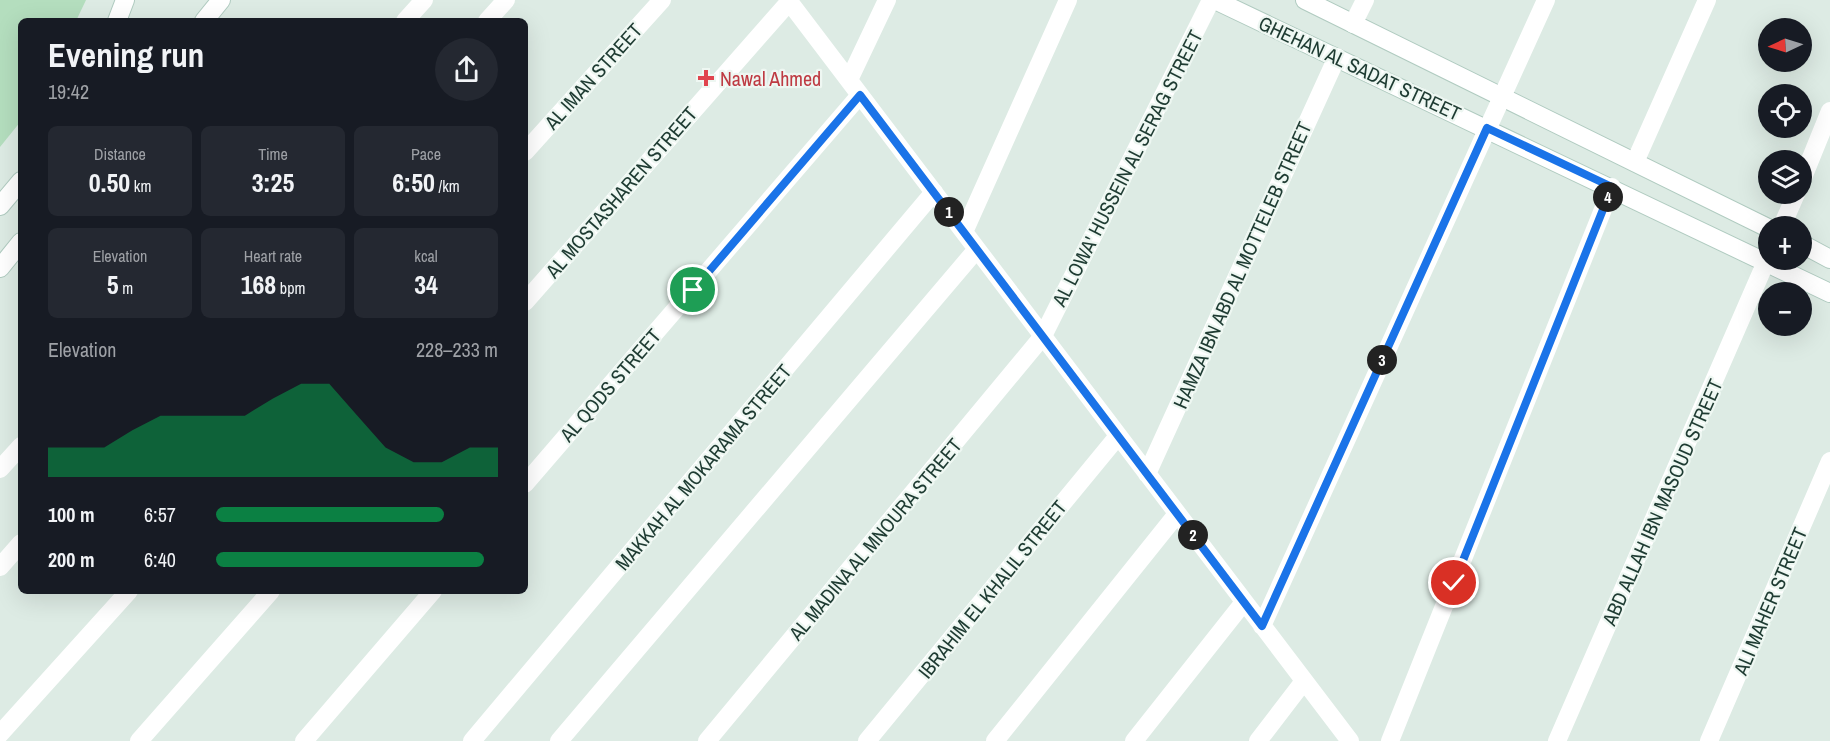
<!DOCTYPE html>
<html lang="en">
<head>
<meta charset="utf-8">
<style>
  :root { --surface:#171b24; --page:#242831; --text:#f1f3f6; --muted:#9ea1a6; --accent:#0b8043 }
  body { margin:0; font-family:"Archivo Narrow",sans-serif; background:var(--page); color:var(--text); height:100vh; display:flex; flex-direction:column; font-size:22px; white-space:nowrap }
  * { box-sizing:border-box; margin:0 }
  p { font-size:20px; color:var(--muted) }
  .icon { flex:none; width:33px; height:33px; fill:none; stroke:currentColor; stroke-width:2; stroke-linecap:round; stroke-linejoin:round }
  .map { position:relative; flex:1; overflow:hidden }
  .details { position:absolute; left:18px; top:18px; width:510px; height:576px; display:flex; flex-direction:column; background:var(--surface); border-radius:9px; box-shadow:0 6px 24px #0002 }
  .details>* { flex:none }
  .needle { width:39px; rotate:266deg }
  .controls { position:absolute; left:1758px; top:18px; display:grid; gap:12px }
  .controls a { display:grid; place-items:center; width:54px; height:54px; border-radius:50%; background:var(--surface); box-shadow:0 6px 24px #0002; font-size:30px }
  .pin { position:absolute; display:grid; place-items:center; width:51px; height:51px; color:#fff; margin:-26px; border:3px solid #fff; border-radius:50%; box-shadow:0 2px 6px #0007 }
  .km { position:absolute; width:30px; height:30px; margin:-15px; border-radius:50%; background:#222; color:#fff; font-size:16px; line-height:30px; text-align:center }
  .round { display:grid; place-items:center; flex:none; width:63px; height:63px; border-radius:32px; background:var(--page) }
  .head { display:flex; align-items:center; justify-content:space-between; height:102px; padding:0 30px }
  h1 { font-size:33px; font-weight:800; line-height:45px }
  .stats { display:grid; grid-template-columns:repeat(3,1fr); gap:9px; height:102px; padding:6px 30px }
  .stats div { display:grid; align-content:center; border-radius:9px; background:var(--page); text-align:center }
  .stats b { font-size:26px; font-weight:800 }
  .stats small { font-size:16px; font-weight:400 }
  .stats p { font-size:16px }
  .chart { height:168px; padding:12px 30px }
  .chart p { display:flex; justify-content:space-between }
  .chart svg { width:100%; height:108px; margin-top:6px; fill:var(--accent); opacity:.7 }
  ul { padding:0 30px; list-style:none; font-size:20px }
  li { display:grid; grid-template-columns:96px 72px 1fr; align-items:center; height:45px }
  li i { height:15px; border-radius:8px; background:var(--accent) }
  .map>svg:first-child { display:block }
  .green { fill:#b4debe }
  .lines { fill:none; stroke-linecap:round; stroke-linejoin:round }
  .secondary-casing { stroke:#b0cbc0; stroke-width:20 }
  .minor { stroke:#fff; stroke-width:18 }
  .secondary { stroke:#fff; stroke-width:18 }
  .route-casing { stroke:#fff; stroke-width:12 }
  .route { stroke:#1a73e8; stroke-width:8 }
  .health-dot { fill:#e0444e; stroke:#eef7f2; stroke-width:2 }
  .labels { text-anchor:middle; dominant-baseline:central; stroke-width:4.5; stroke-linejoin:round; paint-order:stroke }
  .street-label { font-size:20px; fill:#1e3b32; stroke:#eef7f2 }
  .health-label { font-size:20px; fill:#be3a42; stroke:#eef7f2; text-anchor:start }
</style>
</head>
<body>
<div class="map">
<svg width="1830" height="741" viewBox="0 0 1830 741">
  <rect width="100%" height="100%" fill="#ddebe4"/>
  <path class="green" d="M0 0H86L76 21H21V121L0 147Z"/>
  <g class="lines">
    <g class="secondary-casing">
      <path id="secondary" d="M1215 0 1830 293
        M1305 0 1768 228
        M117 21 125 0
        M204 21 221 0
        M0 206 21 181
        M1802 244 1830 259
        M0 268 21 242"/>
    </g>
    <path class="minor" d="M788 0 1350 741
      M405 21 424 0
      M487 21 506 0
      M1353 24 1365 0
      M849 80 887 0
      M525 152 662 0
      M1635 162 1707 0
      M1802 180 1830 111
      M1782 226 1796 194
      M964 232 1068 0
      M525 302 789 2
      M0 469 21 446
      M1147 474 1337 57
      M525 484 860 95
      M0 567 21 543
      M1262 626 1546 0
      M0 734 129 591
      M139 741 271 591
      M304 741 433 591
      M472 741 934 192
      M559 741 977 249
      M707 741 1043 336 1211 0
      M867 741 1118 436
      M995 741 1177 514
      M1134 741 1244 602
      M1258 741 1304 681
      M1390 741 1612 187
      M1557 741 1768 257
      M1709 741 1830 461"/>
    <use href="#secondary" class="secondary"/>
  </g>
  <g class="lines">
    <g class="route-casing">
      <path id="route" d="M693 290 860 95 1262 626 1487 128 1612 187 1454 583"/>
    </g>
    <use href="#route" class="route"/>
  </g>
  <path class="health-dot" d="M703 69h6v6h6v6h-6v6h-6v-6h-6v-6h6z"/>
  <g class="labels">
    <g class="street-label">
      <text transform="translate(1360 68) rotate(25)">GHEHAN AL SADAT STREET</text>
      <text transform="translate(593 76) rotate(-48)">AL IMAN STREET</text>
      <text transform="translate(1127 168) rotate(-63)">AL LOWA' HUSSEIN AL SERAG STREET</text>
      <text transform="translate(621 192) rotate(-49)">AL MOSTASHAREN STREET</text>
      <text transform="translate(1242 265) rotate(-66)">HAMZA IBN ABD AL MOTTELEB STREET</text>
      <text transform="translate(610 385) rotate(-49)">AL QODS STREET</text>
      <text transform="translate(703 467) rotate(-50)">MAKKAH AL MOKARAMA STREET</text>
      <text transform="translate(1662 502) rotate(-66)">ABD ALLAH IBN MASOUD STREET</text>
      <text transform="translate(875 539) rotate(-50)">AL MADINA AL MNOURA STREET</text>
      <text transform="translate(992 589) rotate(-51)">IBRAHIM EL KHALIL STREET</text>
      <text transform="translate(1770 601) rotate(-67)">ALI MAHER STREET</text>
    </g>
    <g class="health-label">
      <text x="720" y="78">Nawal Ahmed</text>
    </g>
  </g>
</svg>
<div class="controls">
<a><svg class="needle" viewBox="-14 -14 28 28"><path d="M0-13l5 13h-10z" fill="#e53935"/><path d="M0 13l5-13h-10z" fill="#9ea1a6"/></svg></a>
<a><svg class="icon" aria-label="locate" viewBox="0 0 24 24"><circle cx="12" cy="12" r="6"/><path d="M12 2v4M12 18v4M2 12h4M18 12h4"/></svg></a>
<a><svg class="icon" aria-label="layers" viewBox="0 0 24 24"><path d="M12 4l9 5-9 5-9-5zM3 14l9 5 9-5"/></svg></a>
<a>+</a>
<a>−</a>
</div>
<div class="pin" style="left:693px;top:290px;background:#1e9e55"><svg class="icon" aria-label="arrive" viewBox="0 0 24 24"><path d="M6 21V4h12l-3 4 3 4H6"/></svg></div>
<div class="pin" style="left:1454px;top:583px;background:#d93025"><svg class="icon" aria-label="check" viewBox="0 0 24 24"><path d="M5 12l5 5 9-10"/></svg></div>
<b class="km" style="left:949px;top:212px">1</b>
<b class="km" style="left:1193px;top:535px">2</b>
<b class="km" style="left:1382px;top:360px">3</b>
<b class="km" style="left:1608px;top:197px">4</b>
<section class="details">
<div class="head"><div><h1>Evening run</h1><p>19:42</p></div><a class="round"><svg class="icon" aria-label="share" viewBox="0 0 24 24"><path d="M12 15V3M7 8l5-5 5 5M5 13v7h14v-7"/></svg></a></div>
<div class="stats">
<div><p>Distance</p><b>0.50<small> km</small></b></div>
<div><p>Time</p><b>3:25</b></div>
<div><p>Pace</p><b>6:50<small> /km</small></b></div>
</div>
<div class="stats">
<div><p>Elevation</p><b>5<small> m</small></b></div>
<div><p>Heart rate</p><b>168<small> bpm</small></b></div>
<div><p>kcal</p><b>34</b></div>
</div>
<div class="chart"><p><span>Elevation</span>228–233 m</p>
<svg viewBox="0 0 160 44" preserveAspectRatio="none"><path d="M0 44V32L10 32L20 32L30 25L40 19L50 19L60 19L70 19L80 12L90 6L100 6L110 19L120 32L130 38L140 38L150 32L160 32V44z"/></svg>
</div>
<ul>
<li><b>100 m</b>6:57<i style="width:81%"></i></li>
<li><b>200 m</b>6:40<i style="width:95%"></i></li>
</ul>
</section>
</div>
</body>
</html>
